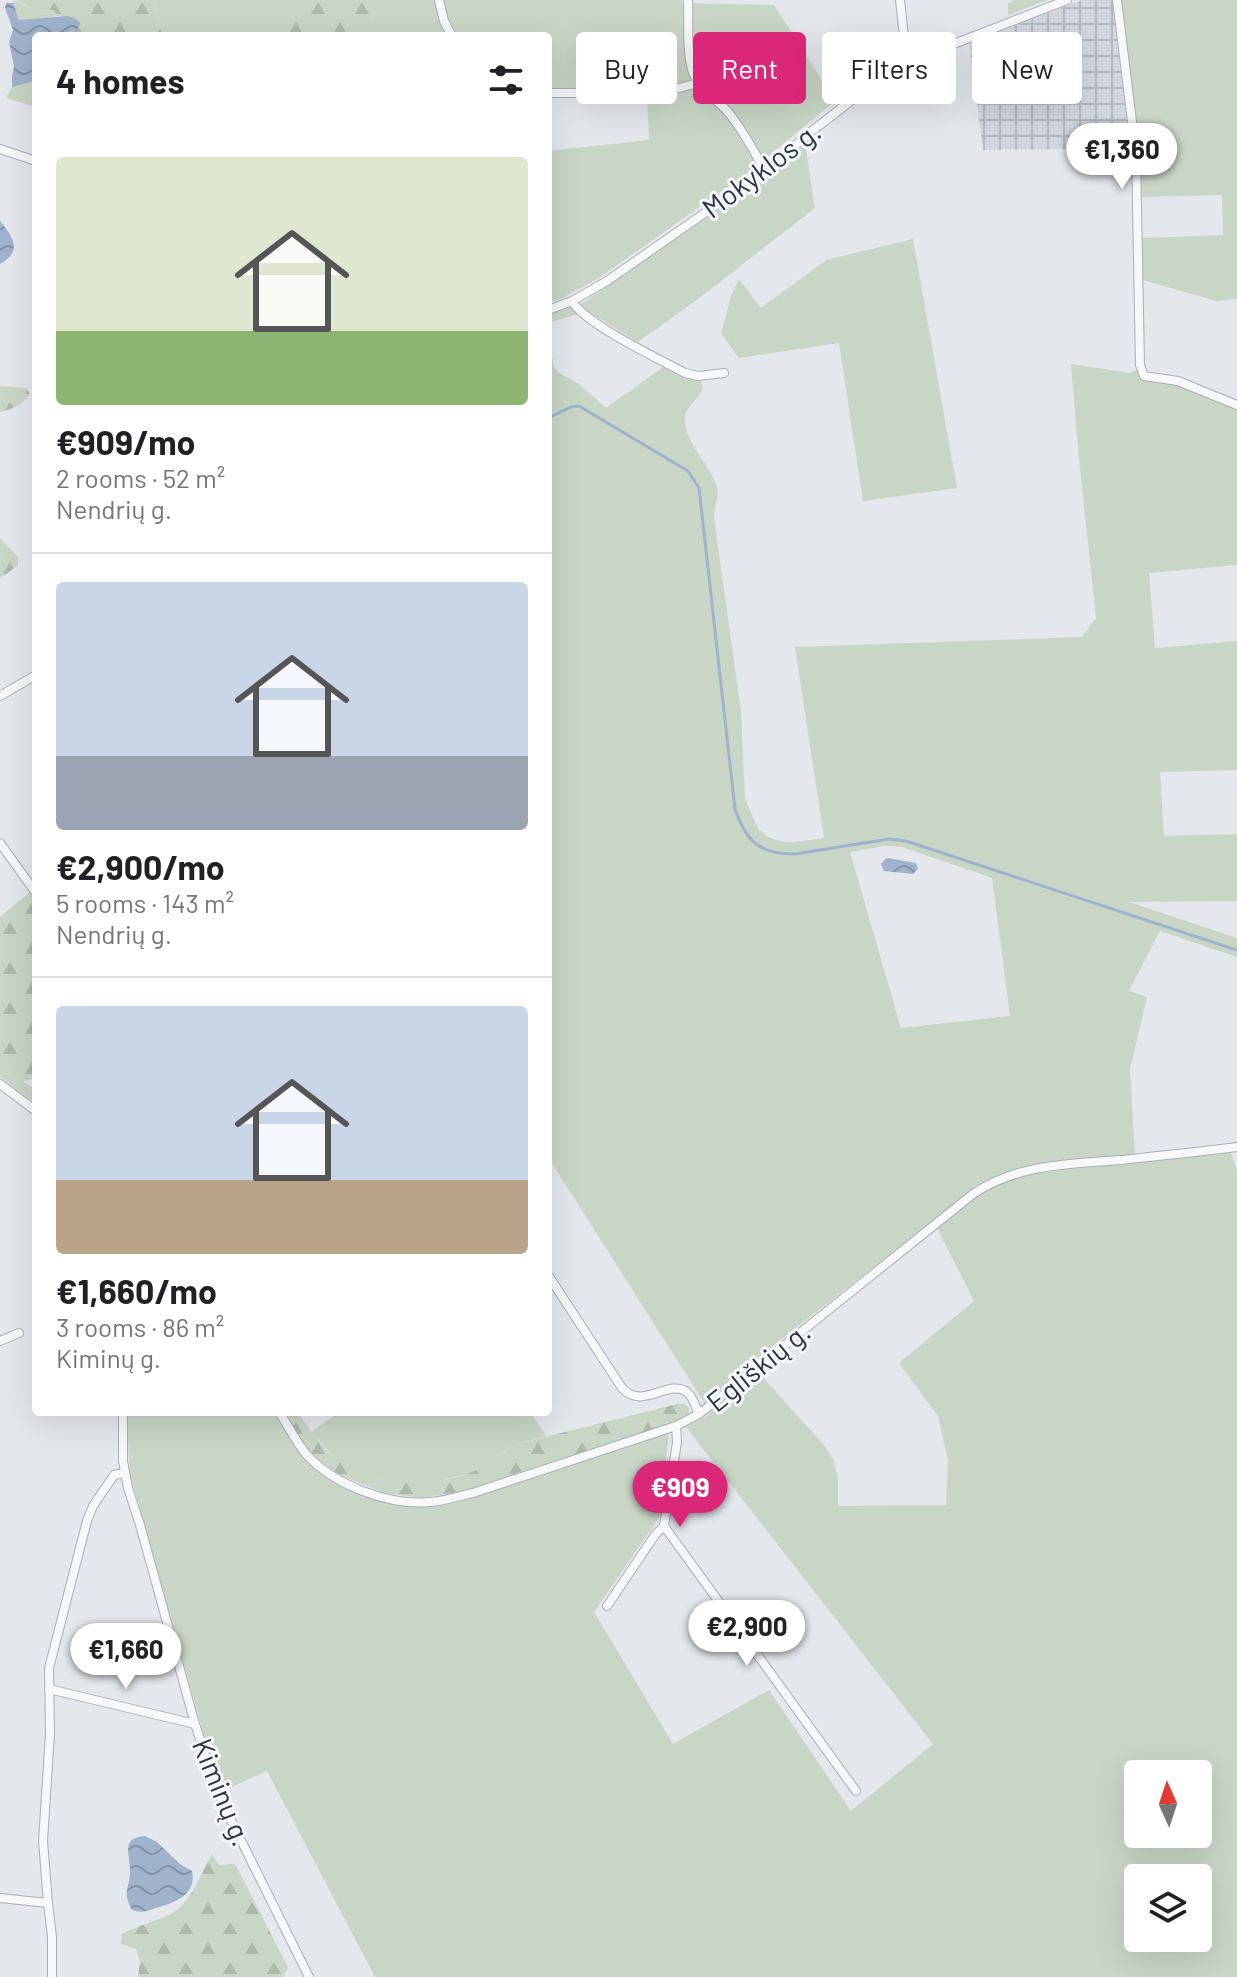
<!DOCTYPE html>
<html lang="en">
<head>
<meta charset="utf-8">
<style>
  body { margin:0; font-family:Barlow,sans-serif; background:#f2f2f2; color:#202124; height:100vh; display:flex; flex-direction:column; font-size:30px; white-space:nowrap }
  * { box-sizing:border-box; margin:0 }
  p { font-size:26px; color:#757577 }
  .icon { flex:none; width:44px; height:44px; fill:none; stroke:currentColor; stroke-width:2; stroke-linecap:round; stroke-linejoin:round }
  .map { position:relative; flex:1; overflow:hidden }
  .panel { position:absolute; left:32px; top:32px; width:520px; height:1384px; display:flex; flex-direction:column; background:#fff; border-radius:8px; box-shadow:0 8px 32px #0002 }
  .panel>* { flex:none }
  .hud { position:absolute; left:576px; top:32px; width:540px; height:72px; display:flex; gap:16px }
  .needle { width:52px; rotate:357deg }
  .controls { position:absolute; left:1124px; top:1760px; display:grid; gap:16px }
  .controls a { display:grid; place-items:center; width:88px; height:88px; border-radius:8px; background:#fff; box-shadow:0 8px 32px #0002; font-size:40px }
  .price { position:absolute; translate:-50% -68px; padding:0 18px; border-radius:28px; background:#fff; color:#222; font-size:26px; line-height:52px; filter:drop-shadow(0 2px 4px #0008) }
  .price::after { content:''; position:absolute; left:50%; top:48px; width:24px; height:18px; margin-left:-12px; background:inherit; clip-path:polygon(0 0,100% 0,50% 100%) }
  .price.selected { background:#db2777; color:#fff }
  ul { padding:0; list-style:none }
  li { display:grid; align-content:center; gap:16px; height:424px; padding:0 24px }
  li+li { border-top:2px solid #e0e0e0 }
  li span { display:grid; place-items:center; height:248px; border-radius:8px; color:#555 }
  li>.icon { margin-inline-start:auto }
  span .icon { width:144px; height:144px; fill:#fffc; stroke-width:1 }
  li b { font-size:34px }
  h2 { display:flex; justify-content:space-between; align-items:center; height:96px; padding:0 24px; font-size:34px }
  .chip { padding:0 28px; border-radius:8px; background:#fff; box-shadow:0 8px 32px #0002; font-size:28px; line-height:72px }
  .chip.selected { background:#db2777; color:#fff }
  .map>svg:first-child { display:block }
  .industrial { fill:url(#industrial-grid) }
  .grass { fill:#c9d6c5; fill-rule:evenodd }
  .forest { fill:url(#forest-firs) }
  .water { fill:url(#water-waves) }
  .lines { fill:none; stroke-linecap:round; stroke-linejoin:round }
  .stream { stroke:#9fb4cc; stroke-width:3 }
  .minor-casing { stroke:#a9aeb7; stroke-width:10 }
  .minor { stroke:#f7f8fa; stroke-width:8 }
  .labels { text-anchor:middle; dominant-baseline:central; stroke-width:6; stroke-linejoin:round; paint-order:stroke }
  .street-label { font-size:28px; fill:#2b3445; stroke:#f4f6f9 }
</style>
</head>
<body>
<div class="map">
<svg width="1237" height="1977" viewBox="0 0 1237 1977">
  <defs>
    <pattern id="industrial-grid" width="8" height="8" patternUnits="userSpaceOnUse" patternTransform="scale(2)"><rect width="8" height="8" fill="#d2d6de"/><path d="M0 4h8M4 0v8" fill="none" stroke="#b4b8c0"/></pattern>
    <pattern id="forest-firs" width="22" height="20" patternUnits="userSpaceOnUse" patternTransform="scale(2)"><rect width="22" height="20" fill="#c9d6c5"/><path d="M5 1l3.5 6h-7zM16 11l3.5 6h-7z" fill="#adb8ab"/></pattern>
    <pattern id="water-waves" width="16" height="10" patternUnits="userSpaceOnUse" patternTransform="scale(2)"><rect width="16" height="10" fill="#9fb4cc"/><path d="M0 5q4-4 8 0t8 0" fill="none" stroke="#8293a7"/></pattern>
  </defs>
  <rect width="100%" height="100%" fill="#e4e7ec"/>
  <polygon class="industrial" points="1082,0 1113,0 1114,2 1131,148 983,150 969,44"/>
  <g class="grass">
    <polygon points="15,0 36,11 54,10 57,16 34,20 19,20 13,3"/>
    <path d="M154 0H298C295 17 292 26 277 36H163L155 12Z"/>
    <polygon points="371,0 682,0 682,3 774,5 835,101 749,172 599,278 561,299 548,302 548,151 649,140 647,95 548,98 548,36 381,36 374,29"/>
    <polygon points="1014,0 1048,0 1008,15 1008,4"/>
    <polygon points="1120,0 1237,0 1237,299 1216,301 1143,280 1143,238 1223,235 1222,195 1142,197 1140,153 1123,11"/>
    <polygon points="35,81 36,107 6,98 12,87"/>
    <polygon points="805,144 815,208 698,299 638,342 587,311 548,323 548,315 581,304 761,181"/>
    <polygon points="913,239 957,488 863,501 839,343 739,358 721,333 731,296 739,279 761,308 826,260"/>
    <path d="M548 336 554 367 559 373 579 384 606 408 663 367 681 377 700 380 703 387C700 400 686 404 685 419 685 444 710 464 717 487 719 498 714 508 714 518L741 711 745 799 759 830 768 837 783 842H795L824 838 795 647 1082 637 1096 618 1078 449 1071 364 1130 373 1137 370 1148 379 1187 386 1237 408V565L1149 573 1155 648 1237 641V770L1160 772 1164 836 1237 834V901L1129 902 1237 938V957L1160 931 1129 991 1147 997 1130 1069 1135 1156C1083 1160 1029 1159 981 1183L750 1364 705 1404 548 1157V406L552 404 548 386ZM885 846 902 847 992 878 1010 1016 901 1028 850 852Z"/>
    <polygon points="0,1063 14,1077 36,1089 36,1104 0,1077"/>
    <path d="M1231 1153 1237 1170V1977H375L267 1771 220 1792 130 1474 126 1412H275L301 1454 312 1467 328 1479 346 1489 370 1497 421 1506 669 1434 659 1518 594 1612 673 1744 769 1690 851 1811 933 1744 686 1427 706 1416 757 1371 824 1445 833 1459 838 1479V1506L946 1505 948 1460 938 1416 899 1363 974 1301 937 1228 980 1195 1012 1178 1051 1171ZM1138 1774H1198V1834H1138ZM1138 1878H1198V1938H1138Z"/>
    <polygon points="339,1412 530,1412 546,1436 517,1444 503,1452 494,1461 466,1474 435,1482 394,1482 364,1476 340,1463 311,1432"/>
  </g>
  <g class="forest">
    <polygon points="17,0 154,0 155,12 163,36 58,36 73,31 67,16 57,16 54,10 36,11"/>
    <path d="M298 0H371L374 28 381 36H277C292 26 295 17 298 0Z"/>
    <path d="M0 386 26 388 30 394C22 405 13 409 0 412Z"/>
    <polygon points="0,538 18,557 18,565 0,579"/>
    <polygon points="30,892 36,899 36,1071 31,1079 23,1082 14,1077 0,1063 0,917"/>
    <path d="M677 1404H686L689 1408V1414L677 1421 463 1491 422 1498 385 1493 340 1475 316 1458 305 1446 285 1412H298C328 1460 356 1483 414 1482 433 1482 451 1480 469 1473 487 1465 500 1453 517 1444Z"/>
    <path d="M212 1854 219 1865 235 1864 288 1967 283 1977H138L140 1961 136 1949 121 1944 122 1934C138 1925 165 1919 177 1910 193 1897 202 1872 212 1854Z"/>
  </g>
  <g class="water">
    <polygon points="6,3 13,3 19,20 67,16 75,18 80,23 77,29 58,36 36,36 35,81 12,87 12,77 14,66 9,42 13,30 5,8"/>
    <path d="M0 221C13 237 23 251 0 264Z"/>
    <polygon points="888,858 916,863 918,869 913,874 884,871 881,864 885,859"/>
    <path d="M145 1836 157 1842 180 1864 192 1871C197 1893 177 1902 159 1907 149 1910 143 1914 132 1910 122 1890 129 1891 130 1872 131 1855 119 1838 145 1836Z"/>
  </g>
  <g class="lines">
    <path class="stream" d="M548 418 571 407 579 406 688 471 699 488 735 809C746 841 759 854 795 854L889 839 906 841 1237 950"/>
    <g class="minor-casing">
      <g id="minor">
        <polyline points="439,0 444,21 452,36"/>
        <path d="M688 0C689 21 686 57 694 75 701 92 717 99 728 112 743 130 754 151 765 171"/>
        <polyline points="900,0 905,46 910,61"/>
        <polyline points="1117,0 1136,154 1140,365 1144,376 1178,381 1237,405"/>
        <polyline points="548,93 610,93 679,88 698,83"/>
        <polyline points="0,149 36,161"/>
        <path d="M572 301C585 324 659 359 685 373L698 376 724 373"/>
        <polyline points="548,310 572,301 607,281 765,171 812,131 870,86 891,71 910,61 1067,0"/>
        <polyline points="0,696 36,675"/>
        <polyline points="0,843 36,893"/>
        <polyline points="0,1084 36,1111"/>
        <path d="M548 1275 622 1388C643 1411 668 1378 687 1392 693 1396 696 1408 699 1414"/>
        <polyline points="0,1341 19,1333"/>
        <polyline points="123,1412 123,1461 128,1488 140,1525 195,1724 219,1796 309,1977"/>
        <path d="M279 1412C288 1425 296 1442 306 1454 334 1485 389 1506 430 1502 444 1501 459 1496 473 1493L676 1426 699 1414 973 1194C1017 1164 1069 1164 1121 1160 1159 1156 1198 1152 1237 1147"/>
        <polyline points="664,1526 856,1791"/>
        <polyline points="607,1606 655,1535 664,1526 677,1442 676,1426"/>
        <polyline points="49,1689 195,1724"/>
        <polyline points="0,1898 48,1903 52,1937 52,1977"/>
        <polyline points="48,1903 43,1841 50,1734 49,1668 87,1521 93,1506 114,1475 124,1473"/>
      </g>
    </g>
    <use href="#minor" class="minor"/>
  </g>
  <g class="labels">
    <g class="street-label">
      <text transform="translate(761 169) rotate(-37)">Mokyklos g.</text>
      <text transform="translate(758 1366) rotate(-39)">Egliškių g.</text>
      <text transform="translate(223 1792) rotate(68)">Kiminų g.</text>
    </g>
  </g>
</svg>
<div class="controls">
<a><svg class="needle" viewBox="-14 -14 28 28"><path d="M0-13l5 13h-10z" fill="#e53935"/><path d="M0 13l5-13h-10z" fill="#757577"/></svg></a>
<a><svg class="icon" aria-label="layers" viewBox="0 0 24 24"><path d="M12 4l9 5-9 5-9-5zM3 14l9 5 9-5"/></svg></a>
</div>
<b class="price" style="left:1122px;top:191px">€1,360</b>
<b class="price selected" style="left:680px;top:1529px">€909</b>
<b class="price" style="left:747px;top:1668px">€2,900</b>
<b class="price" style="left:126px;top:1691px">€1,660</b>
<div class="hud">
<a class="chip">Buy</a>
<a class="chip selected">Rent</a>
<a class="chip">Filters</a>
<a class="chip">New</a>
</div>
<section class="panel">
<h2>4 homes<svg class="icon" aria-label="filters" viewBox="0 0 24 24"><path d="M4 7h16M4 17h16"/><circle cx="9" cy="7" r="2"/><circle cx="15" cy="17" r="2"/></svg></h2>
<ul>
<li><span style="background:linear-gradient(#dfe7d0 70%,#8fb573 0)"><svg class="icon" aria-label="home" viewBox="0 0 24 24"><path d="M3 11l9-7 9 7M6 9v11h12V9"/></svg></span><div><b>€909/mo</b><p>2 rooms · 52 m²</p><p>Nendrių g.</p></div></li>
<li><span style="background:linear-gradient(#c9d6e8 70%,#9aa5b1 0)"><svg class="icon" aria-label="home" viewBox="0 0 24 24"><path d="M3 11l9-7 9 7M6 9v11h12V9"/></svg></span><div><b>€2,900/mo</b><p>5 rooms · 143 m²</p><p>Nendrių g.</p></div></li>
<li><span style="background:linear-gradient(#c9d6e8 70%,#b9a48a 0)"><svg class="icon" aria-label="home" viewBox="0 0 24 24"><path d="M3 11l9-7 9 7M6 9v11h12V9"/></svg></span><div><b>€1,660/mo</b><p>3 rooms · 86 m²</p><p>Kiminų g.</p></div></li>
</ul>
</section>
</div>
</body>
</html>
